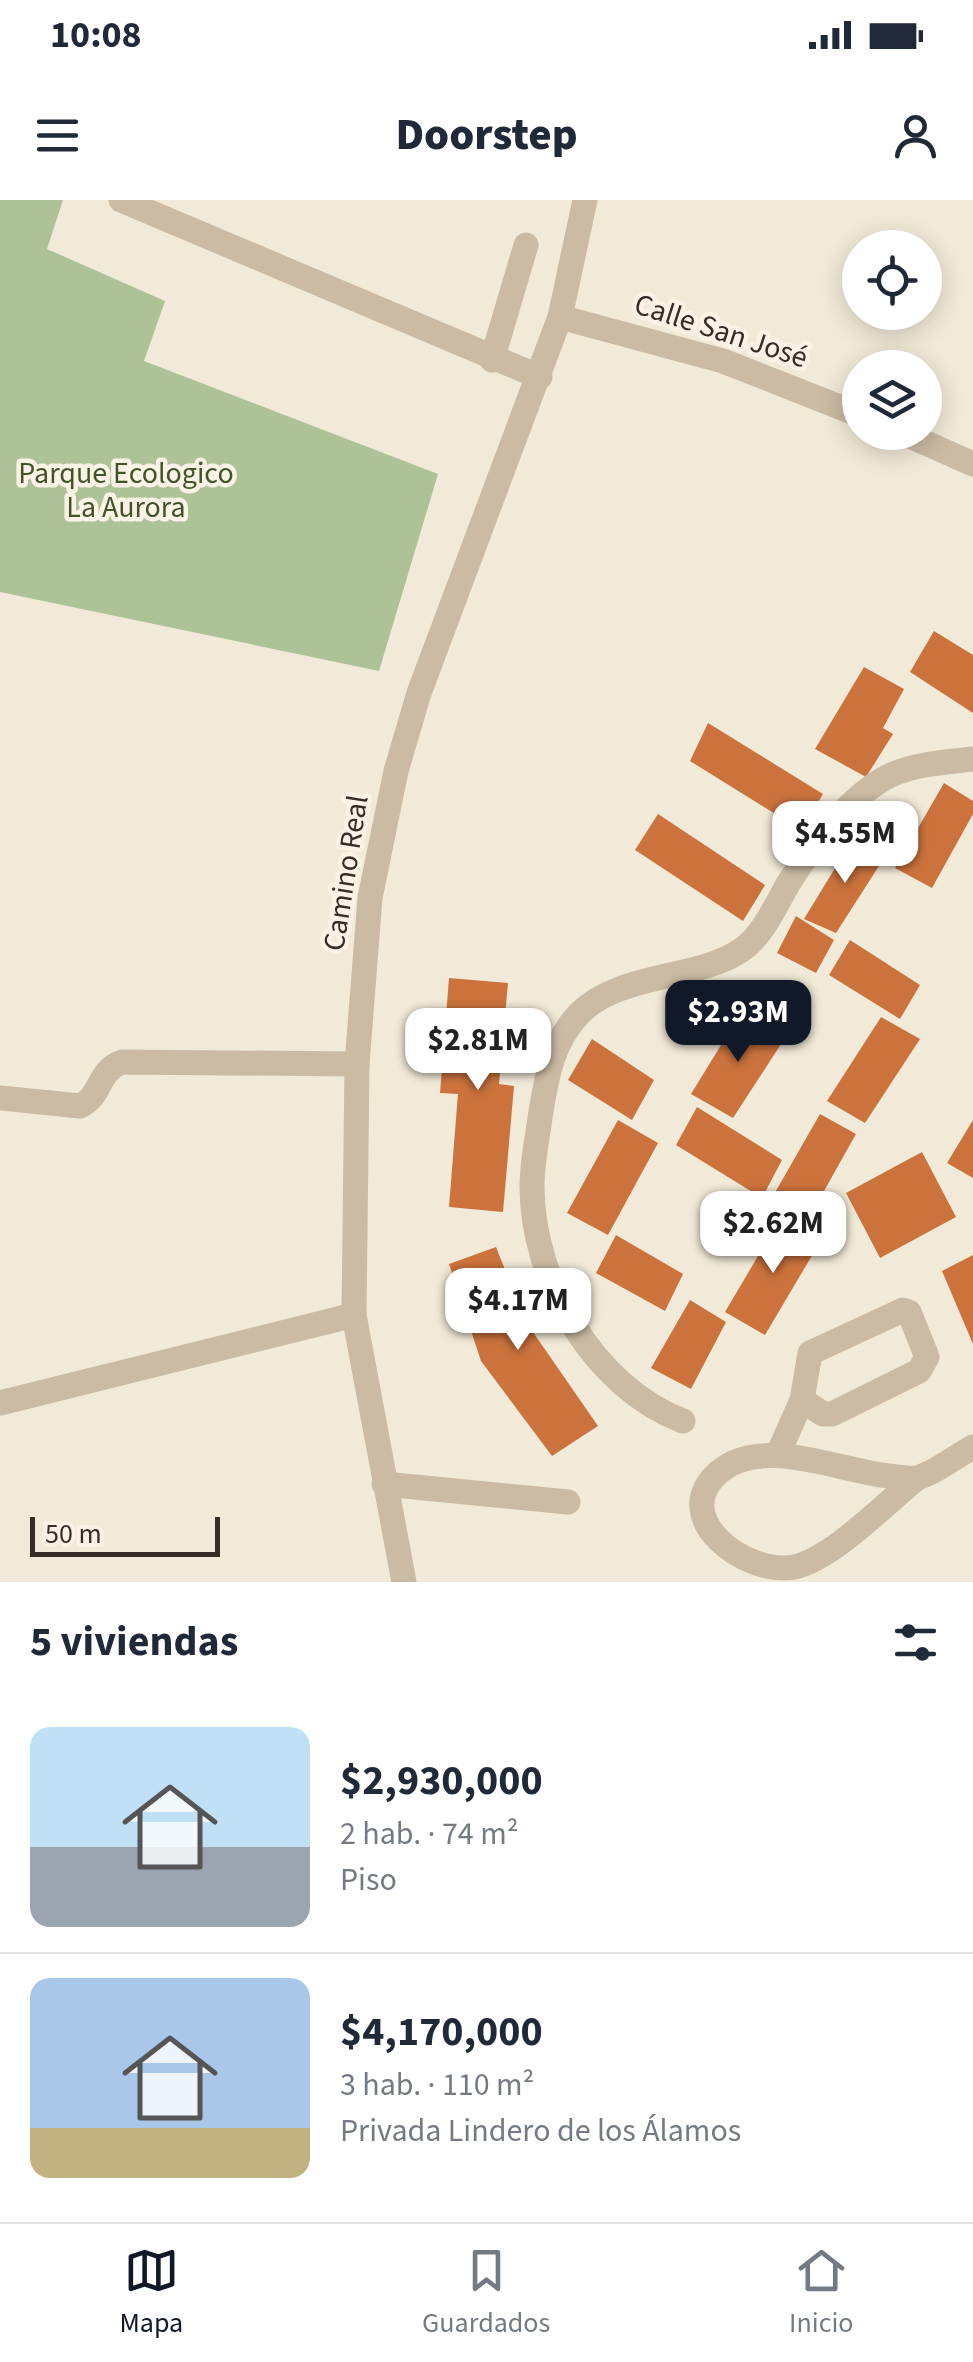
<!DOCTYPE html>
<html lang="es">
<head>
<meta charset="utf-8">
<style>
  body { margin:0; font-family:"Source Sans 3",sans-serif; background:#f6f6f7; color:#1f2937; height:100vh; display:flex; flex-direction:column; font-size:38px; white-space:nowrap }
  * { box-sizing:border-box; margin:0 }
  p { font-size:32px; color:#747a83 }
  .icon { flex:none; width:55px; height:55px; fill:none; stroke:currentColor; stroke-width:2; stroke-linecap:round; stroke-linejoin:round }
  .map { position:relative; height:1382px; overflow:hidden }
  .sheet { display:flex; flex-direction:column; background:#fff; flex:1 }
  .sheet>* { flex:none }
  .buttons { position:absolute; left:842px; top:30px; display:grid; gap:20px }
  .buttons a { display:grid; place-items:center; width:100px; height:100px; border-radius:50%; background:#fff; box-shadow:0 5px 25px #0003; font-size:50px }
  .scale { position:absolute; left:30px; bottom:25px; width:190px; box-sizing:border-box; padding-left:10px; border:5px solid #362d26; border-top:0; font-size:28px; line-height:35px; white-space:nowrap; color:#362d26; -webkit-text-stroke:8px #faf3e5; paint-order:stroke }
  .price { position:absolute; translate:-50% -85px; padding:0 22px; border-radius:20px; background:#fff; color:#222; font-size:32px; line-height:65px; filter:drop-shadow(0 2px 5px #0008) }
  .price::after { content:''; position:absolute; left:50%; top:60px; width:30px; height:22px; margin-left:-15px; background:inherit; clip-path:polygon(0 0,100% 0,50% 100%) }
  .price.current { background:#111827; color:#fff }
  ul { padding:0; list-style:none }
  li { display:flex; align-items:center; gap:30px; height:250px; padding:0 30px }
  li+li { border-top:2px solid #e0e1e3 }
  li span { display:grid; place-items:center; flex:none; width:280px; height:200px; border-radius:20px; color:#555 }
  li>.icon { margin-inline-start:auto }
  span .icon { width:120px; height:120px; fill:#fffc; stroke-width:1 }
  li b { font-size:42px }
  h2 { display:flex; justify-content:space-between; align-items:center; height:120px; padding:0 30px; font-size:42px }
  .status { display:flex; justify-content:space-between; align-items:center; height:70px; padding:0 50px; background:#fff; direction:ltr }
  .status svg { height:28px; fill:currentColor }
  header { display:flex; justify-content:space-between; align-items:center; height:130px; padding:0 30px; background:#fff; font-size:45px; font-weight:800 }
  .dock { display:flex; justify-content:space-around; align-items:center; height:140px; border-top:2px solid #e0e1e3; background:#fff; font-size:28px; color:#747a83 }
  .dock a { display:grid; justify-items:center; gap:5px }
  .dock .current { color:#111827 }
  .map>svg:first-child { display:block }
  .green { fill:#aec298 }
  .building { fill:#cc733d }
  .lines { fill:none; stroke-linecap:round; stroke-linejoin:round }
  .minor { stroke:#cbbba4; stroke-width:25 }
  .labels { text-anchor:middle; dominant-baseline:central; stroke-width:9; stroke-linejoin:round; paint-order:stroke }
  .street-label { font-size:30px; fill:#362d26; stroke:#faf3e5 }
  .park-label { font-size:30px; fill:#3f5529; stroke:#faf3e5 }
</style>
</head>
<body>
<div class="status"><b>10:08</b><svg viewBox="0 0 49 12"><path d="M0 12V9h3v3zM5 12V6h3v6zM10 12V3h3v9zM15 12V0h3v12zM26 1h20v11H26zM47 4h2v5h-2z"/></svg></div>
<header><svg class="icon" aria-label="menu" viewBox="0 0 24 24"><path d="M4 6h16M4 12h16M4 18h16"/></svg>Doorstep<svg class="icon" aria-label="person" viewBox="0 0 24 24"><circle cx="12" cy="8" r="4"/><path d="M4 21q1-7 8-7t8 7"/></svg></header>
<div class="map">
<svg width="973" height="1382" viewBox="0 0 973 1382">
  <rect width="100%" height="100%" fill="#f2ead8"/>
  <polygon class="green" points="0,0 63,0 47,49 165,101 144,161 438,274 379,471 0,392"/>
  <g class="building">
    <polygon points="934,431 973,455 973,513 910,472"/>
    <polygon points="864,467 904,489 883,528 893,534 866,577 815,549"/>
    <polygon points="708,523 823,594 801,630 690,561"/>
    <polygon points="944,583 973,601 973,614 932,688 895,668"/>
    <polygon points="658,614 765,685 743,721 635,650"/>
    <polygon points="854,637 886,655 836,733 804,719"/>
    <polygon points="796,716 834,740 816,773 777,753"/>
    <polygon points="850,740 920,785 900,819 829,775"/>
    <polygon points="449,778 508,783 499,884 514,886 503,1012 449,1007 458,894 440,893"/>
    <polygon points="742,811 785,838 733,918 691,894"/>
    <polygon points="881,817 920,839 865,923 827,901"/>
    <polygon points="592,839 654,880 632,920 568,880"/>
    <polygon points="697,907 782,960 762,998 676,945"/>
    <polygon points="820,914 856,934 806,1023 769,1003"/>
    <polygon points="618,920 658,943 608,1035 567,1013"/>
    <polygon points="973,920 973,978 947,963"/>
    <polygon points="922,952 956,1017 880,1058 846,993"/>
    <polygon points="781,1017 820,1042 765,1135 725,1112"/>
    <polygon points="616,1035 683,1074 665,1111 596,1073"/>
    <polygon points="496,1047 526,1122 598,1226 552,1256 481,1161 449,1064"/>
    <polygon points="973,1055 973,1144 942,1071"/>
    <polygon points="690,1100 726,1122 691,1189 651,1168"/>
  </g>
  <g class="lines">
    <g class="minor">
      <polyline points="121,0 540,177"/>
      <polyline points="560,117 723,161 860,215"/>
      <polyline points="492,160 526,45"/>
      <polyline points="901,232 973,264"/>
      <path d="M0 898 80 906C102 896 97 871 122 862L357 864"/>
      <polyline points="0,1203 354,1115"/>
      <path d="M683 1221C594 1187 532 1081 532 986 532 961 538 935 541 911 547 875 553 841 579 814 618 773 696 780 740 751 762 737 775 707 788 684 811 647 851 594 891 575 915 564 947 562 973 559"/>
      <polyline points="778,1254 802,1200 810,1153 903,1110 909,1112 927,1157 919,1171 832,1214 823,1214 802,1200"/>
      <path d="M917 1278C885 1304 832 1359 794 1367 745 1376 667 1317 719 1272 762 1235 839 1271 889 1276 899 1277 911 1280 920 1277 938 1271 956 1256 973 1247"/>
      <polyline points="384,1284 568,1302"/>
      <polyline points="404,1382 354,1115 357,864 370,698 396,571 419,493 560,117 585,0"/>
    </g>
  </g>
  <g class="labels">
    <g class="street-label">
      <text transform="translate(721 131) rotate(18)">Calle San José</text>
      <text transform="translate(346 673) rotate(-81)">Camino Real</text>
    </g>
    <g class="park-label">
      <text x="126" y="273">Parque Ecologico<tspan x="126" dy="34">La Aurora</tspan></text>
    </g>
  </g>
</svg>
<div class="buttons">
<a><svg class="icon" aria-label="locate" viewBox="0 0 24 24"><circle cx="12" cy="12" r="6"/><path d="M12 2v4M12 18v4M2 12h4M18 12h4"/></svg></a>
<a><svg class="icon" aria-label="layers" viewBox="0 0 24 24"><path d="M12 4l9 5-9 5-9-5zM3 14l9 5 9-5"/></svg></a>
</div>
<div class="scale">50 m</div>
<b class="price" style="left:845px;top:686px">$4.55M</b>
<b class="price current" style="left:738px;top:865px">$2.93M</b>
<b class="price" style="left:478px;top:893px">$2.81M</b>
<b class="price" style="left:773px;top:1076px">$2.62M</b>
<b class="price" style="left:518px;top:1153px">$4.17M</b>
</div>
<section class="sheet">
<h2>5 viviendas<svg class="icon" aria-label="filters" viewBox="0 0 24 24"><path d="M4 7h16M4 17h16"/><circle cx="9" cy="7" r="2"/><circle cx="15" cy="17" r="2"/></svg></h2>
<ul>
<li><span style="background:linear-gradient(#bfe0f5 60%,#9aa5b1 0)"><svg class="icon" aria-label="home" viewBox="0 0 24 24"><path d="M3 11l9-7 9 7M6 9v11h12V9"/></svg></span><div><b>$2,930,000</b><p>2 hab. · 74 m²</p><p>Piso</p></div></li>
<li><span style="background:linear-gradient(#a9c7e8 75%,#c2b280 0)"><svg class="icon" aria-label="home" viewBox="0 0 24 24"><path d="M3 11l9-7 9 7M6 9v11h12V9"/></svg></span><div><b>$4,170,000</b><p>3 hab. · 110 m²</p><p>Privada Lindero de los Álamos</p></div></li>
</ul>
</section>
<nav class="dock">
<a class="current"><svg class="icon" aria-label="map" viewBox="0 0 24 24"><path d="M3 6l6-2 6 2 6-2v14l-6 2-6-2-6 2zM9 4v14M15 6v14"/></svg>Mapa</a>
<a><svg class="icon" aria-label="saved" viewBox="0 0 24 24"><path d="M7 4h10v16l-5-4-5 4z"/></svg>Guardados</a>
<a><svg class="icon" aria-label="home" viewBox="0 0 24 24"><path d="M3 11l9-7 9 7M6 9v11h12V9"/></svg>Inicio</a>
</nav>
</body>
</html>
